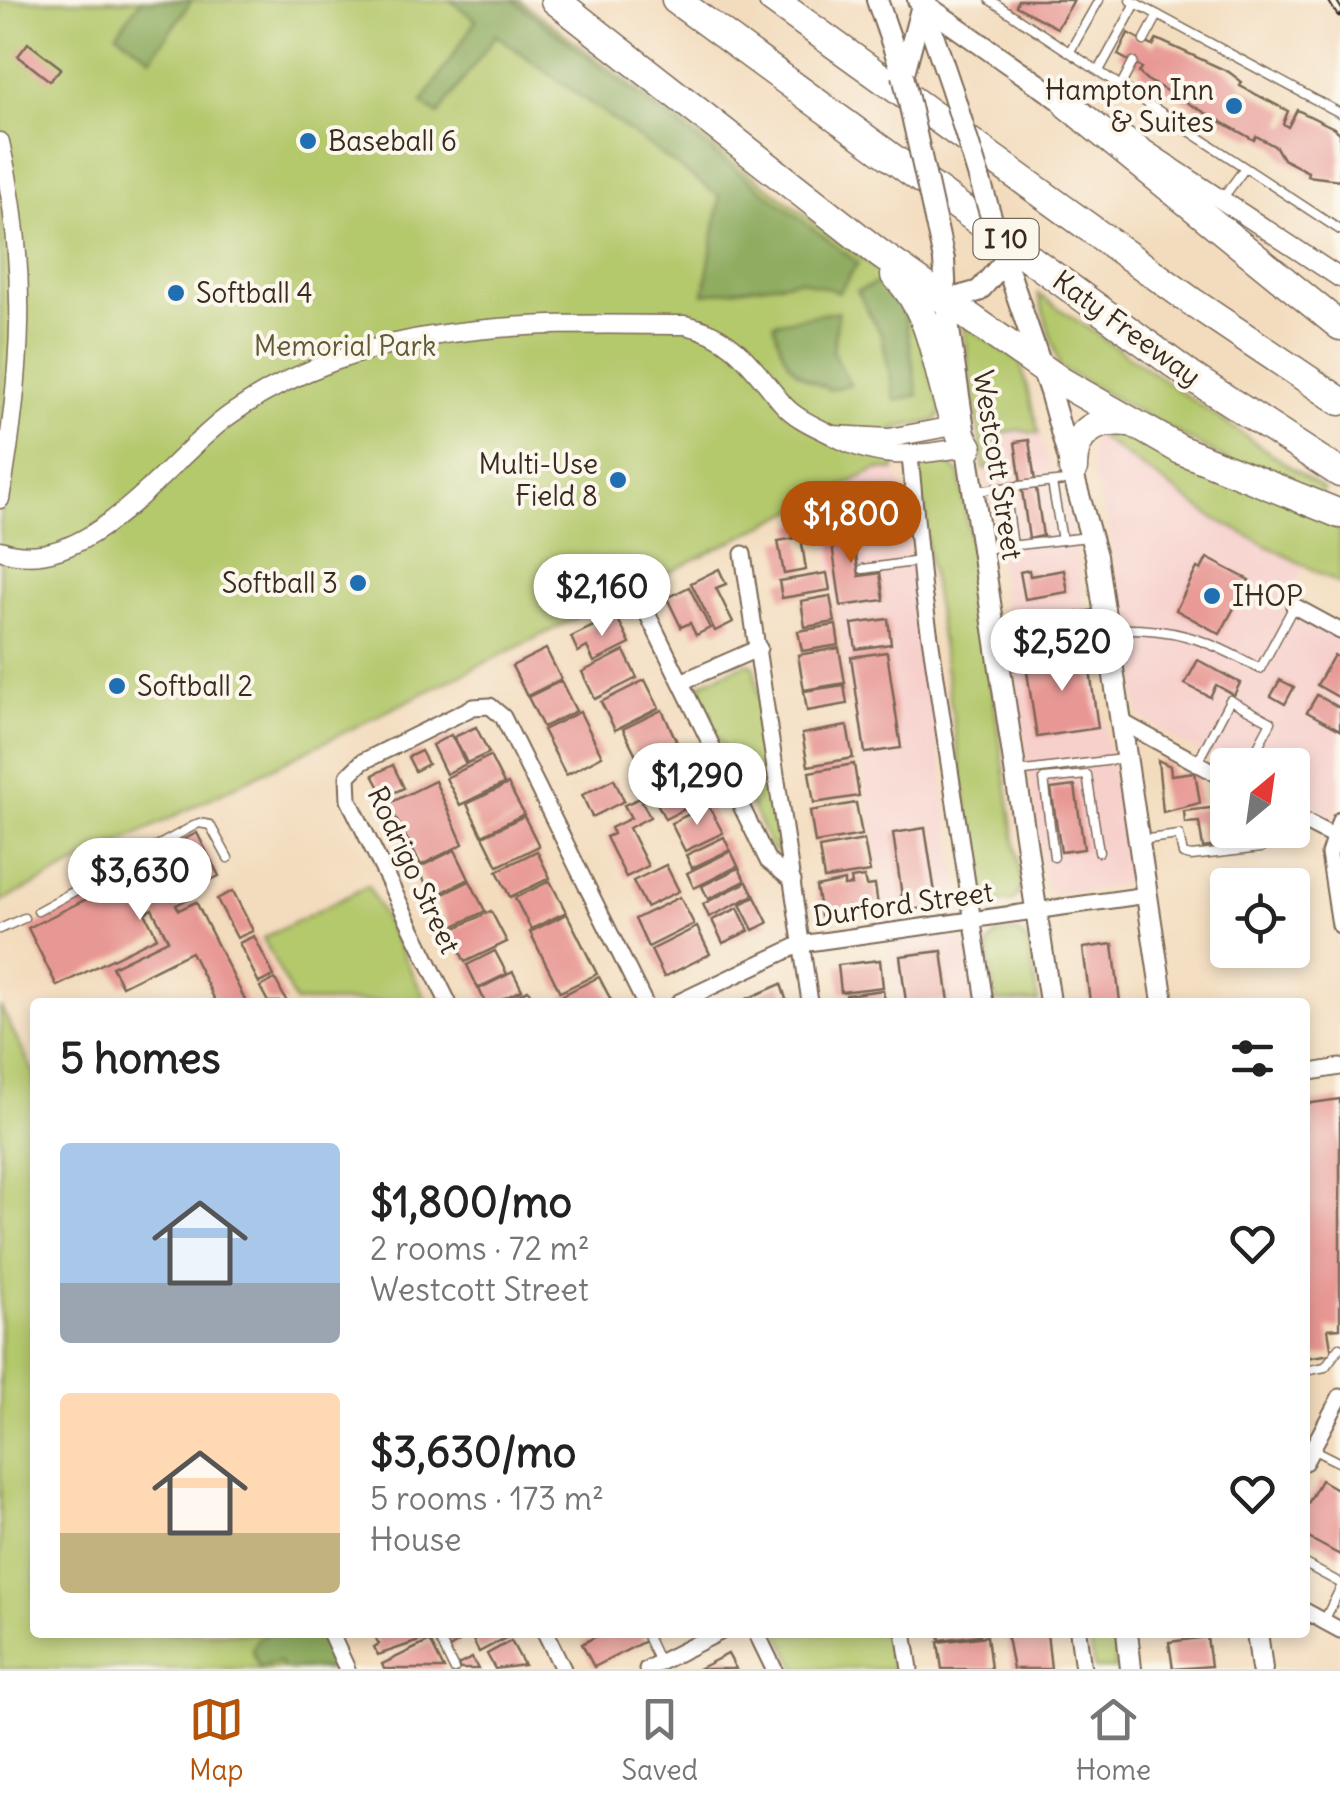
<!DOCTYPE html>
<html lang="en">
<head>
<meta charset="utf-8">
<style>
  body { margin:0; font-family:Delius,sans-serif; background:#f6f6f6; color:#222; height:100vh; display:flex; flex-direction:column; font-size:38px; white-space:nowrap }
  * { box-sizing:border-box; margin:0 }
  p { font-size:32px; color:#767676 }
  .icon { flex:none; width:55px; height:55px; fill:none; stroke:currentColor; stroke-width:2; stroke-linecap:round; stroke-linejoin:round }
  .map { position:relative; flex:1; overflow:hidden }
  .panel { position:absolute; left:30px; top:998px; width:1280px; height:640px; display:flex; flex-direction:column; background:#fff; border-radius:10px; box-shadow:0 5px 15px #0003 }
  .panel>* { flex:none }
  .needle { width:65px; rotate:29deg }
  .tools { position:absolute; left:1210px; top:748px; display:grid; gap:20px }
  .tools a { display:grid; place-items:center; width:100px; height:100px; border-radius:10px; background:#fff; box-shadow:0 5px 15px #0003; font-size:50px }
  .price { position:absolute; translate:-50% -85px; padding:0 22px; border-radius:35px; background:#fff; color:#222; font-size:32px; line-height:65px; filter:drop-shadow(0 2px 5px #0008) }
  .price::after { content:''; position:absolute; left:50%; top:60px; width:30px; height:22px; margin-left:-15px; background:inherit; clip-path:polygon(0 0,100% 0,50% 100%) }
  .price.on { background:#b45309; color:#fff }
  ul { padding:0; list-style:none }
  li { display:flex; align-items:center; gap:30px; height:250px; padding:0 30px }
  li span { display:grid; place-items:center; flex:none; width:280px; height:200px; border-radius:10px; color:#555 }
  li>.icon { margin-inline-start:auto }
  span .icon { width:120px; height:120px; fill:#fffc; stroke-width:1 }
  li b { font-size:42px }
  h2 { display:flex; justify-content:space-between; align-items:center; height:120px; padding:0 30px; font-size:42px }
  .dock { display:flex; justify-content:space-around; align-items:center; height:140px; border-top:2px solid #e0e0e0; background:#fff; font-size:28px; color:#767676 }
  .dock a { display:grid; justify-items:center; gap:5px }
  .dock .on { color:#b45309 }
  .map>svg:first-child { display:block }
  .built { fill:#f7d0cc }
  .green { fill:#b4c86c; stroke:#787945; stroke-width:2.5 }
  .forest { fill:#8fac60; stroke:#656b3f; stroke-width:2.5 }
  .building { fill:#e89894 }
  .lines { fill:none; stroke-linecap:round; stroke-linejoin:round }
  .service-casing { stroke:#7b6856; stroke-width:11 }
  .minor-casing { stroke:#7b6856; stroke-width:19 }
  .tertiary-casing { stroke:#7b6856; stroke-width:21 }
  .secondary-casing { stroke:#7b6856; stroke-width:24 }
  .motorway-casing { stroke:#7b6856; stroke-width:31 }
  .service { stroke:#fff; stroke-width:8 }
  .minor { stroke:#fff; stroke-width:15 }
  .tertiary { stroke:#fff; stroke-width:18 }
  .secondary { stroke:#fff; stroke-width:20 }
  .motorway { stroke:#fff; stroke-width:28 }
  .rail-casing { stroke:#3b2a1e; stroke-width:9 }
  .rail { stroke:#fbf7ec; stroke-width:5; stroke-dasharray:15; stroke-linecap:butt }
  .secondary-bridge-casing { stroke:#7b6856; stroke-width:24; stroke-linecap:butt }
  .secondary-bridge { stroke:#fff; stroke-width:20 }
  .poi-dot { fill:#1f6fb2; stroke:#fbf7ec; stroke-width:4 }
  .labels { text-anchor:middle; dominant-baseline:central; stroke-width:8; stroke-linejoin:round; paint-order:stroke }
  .shield { fill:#fbf7ec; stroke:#75685c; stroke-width:2.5 }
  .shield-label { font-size:25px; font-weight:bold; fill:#3b2a1e }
  .poi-label { font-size:28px; fill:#3b2a1e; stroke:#fbf7ec; text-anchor:start }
  .street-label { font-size:28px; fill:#3b2a1e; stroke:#fbf7ec }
  .park-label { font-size:28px; fill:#5f5935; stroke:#fbf7ec }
</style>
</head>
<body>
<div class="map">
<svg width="1340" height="1669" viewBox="0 0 1340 1669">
  <rect width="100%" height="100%" fill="#fbf7ec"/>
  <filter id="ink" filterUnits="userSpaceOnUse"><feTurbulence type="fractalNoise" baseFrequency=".01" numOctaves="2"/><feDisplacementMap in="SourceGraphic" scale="20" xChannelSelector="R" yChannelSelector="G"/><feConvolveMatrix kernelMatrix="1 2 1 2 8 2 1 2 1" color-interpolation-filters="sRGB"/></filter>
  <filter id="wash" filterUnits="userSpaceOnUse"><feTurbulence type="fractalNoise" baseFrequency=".0048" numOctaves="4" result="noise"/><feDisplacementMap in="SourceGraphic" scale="40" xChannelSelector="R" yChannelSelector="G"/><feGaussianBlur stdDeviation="2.25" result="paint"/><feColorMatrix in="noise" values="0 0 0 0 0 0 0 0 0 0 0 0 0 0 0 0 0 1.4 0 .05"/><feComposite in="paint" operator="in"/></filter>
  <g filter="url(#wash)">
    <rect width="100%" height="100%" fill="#f3dcbd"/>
    <g class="built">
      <polygon points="1018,430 1039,434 1069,512 1129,874 1123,884 1056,895 1047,891 984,469 995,466 998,434"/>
      <polygon points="1094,433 1212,517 1304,568 1285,607 1340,637 1340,805 1330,822 1293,806 1292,765 1228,765 1227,770 1140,717 1111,536 1089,460"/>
      <polygon points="878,469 895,470 902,490 961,907 956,915 887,925 819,498"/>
      <polygon points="958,936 969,947 978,1002 896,1002 888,941"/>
    </g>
    <g class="green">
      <polygon points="0,0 519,0 893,281 909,298 942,412 935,421 894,428 895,470 878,469 0,902"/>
      <polygon points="1038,294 1324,490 1319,499 1239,467 1060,368"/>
      <polygon points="963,324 1020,361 1039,434 1018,430 998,434 995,466 984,469"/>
      <polygon points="1115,428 1340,522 1340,584 1212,517 1094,433"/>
      <polygon points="943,458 960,474 1022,888 1013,901 990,904 979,893 917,478 922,465"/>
      <polygon points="747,663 754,665 783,851 780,855 772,849 697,694 702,683"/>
      <polygon points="368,886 427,1002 295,1002 263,938"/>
      <polygon points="1017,932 1029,943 1038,1002 996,1002 988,946 996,935"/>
      <polygon points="0,1006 35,1075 35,1632 320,1633 337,1669 0,1669"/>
      <polygon points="779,1633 887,1633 893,1669 797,1669"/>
      <polygon points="1089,1633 1114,1633 1116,1669 1094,1669"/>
    </g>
    <g class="forest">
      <polygon points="141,0 192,0 151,58 117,33"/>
      <polygon points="450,0 513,0 858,263 839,292 800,280 704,294 720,197 496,35 438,115 422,103 476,20"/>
      <polygon points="887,279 905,317 918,395 895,401 882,336 857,291"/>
      <path d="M838 311 833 353 850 384 831 390C792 374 783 364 774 323Z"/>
      <polygon points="269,1633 320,1633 337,1669 283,1669 279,1662 259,1667 252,1649 258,1638"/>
    </g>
    <g id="blocks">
      <g class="building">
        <polygon points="1018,0 1074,0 1057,28 1016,6"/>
        <polygon points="1128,33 1153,46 1157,39 1229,72 1242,82 1240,86 1288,111 1283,124 1288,127 1297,110 1334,128 1340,133 1340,180 1307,176 1308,172 1283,159 1276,147 1256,136 1254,140 1147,80 1139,73 1142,68 1118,55"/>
        <polygon points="28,43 61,68 50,81 18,56"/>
        <polygon points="1029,440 1043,536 1029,539 1015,442"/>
        <polygon points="850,514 859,576 880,573 884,600 841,606 828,517"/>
        <polygon points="818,520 820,531 793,536 791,525"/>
        <polygon points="801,537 806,570 784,574 778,541"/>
        <polygon points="1207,558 1249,580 1220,634 1176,610 1197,568 1201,570"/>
        <polygon points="719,569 726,584 716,588 733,622 715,631 691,583"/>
        <polygon points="1029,570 1030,576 1064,570 1068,592 1025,599 1020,572"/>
        <polygon points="827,573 830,590 782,598 779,581"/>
        <polygon points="689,587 710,628 696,635 690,623 681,627 667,598"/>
        <polygon points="830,596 835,622 805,627 801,601"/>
        <polygon points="616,615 630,644 594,662 587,647 578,652 571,637"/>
        <polygon points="888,619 891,644 856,649 852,624"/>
        <polygon points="836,625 839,645 802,651 798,631"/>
        <polygon points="1066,647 1068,658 1088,656 1098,728 1037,737 1026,665 1046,662 1044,650"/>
        <polygon points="839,648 845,683 804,690 798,655"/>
        <polygon points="546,649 561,679 527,696 512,666"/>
        <polygon points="624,651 637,678 595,699 582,672"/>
        <polygon points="887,652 901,748 865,753 851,657"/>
        <polygon points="1334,655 1340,659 1340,698 1317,685"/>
        <polygon points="1198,660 1240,683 1234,695 1216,685 1210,697 1185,684"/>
        <polygon points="645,680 659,708 615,730 601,702"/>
        <polygon points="1280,680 1294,687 1285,704 1271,696"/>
        <polygon points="561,681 576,711 543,727 528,697"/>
        <polygon points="844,685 847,704 807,711 804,691"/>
        <polygon points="1317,695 1340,708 1340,730 1307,712"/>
        <polygon points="662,710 676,740 638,759 623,729"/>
        <polygon points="580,712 602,756 566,775 543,730"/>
        <polygon points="847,726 853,758 808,766 802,734"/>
        <polygon points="476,727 489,753 467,763 454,737"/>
        <polygon points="451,735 466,764 446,774 432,745"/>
        <polygon points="678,743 692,771 658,788 644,760"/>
        <polygon points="421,751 428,764 415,771 408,757"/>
        <polygon points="490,756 504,784 460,805 446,778"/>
        <polygon points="1158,760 1170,766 1171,775 1195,772 1200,803 1163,812"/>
        <polygon points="854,764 859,796 814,803 809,772"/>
        <polygon points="393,765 404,788 385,797 373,775"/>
        <polygon points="691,774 704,799 665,819 652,793"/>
        <polygon points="614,779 624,801 592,817 582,795"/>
        <polygon points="435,781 463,844 421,865 388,804"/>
        <polygon points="508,784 524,814 482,835 467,804"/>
        <polygon points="1075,786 1084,849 1061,852 1051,789"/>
        <polygon points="640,798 650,817 629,828 648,866 626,877 606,837 613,834 611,828 631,818 624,805"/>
        <polygon points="856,803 862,835 815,843 810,811"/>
        <polygon points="708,805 723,833 685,851 671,823"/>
        <polygon points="1228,806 1228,830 1243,830 1244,842 1203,848 1199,822 1185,823 1184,811"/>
        <polygon points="524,816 539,846 498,866 483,836"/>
        <polygon points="925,828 937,906 904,911 893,833"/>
        <polygon points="197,833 219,876 184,893 188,899 176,905 179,910 196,902 246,1002 216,1002 191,952 122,986 112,967 168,940 152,909 145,913 157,937 57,986 28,928 115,885 111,876"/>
        <polygon points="724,837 730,850 692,868 686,855"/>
        <polygon points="864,840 870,872 824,879 819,848"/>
        <polygon points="455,850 469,879 432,897 418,868"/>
        <polygon points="537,851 550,878 510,897 497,871"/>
        <polygon points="731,851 738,866 694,888 687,873"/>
        <polygon points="666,865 679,891 646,907 633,881"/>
        <polygon points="739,868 745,881 708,899 702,886"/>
        <polygon points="864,877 866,886 875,885 878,906 821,915 816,887 844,881 844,886 852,885 851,879"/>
        <polygon points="470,881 485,911 450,928 435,898"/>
        <polygon points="550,881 566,912 531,929 515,898"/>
        <polygon points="747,882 754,895 709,917 703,904"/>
        <polygon points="233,891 253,931 237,938 217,899"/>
        <polygon points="680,897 694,924 648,947 635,919"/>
        <polygon points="755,897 768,923 753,930 740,904"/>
        <polygon points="738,908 749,931 723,943 712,920"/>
        <polygon points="491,911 507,942 465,962 450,931"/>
        <polygon points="567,914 597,974 560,992 530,932"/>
        <polygon points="697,927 710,954 664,977 651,950"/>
        <polygon points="254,936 274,976 259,983 239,943"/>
        <polygon points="1113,944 1120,1002 1090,1002 1083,948"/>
        <polygon points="495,951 507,974 478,988 467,965"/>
        <polygon points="942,951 949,1002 906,1002 900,956"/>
        <polygon points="880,960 883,987 841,992 838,965"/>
        <polygon points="513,972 522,990 496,1002 485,1002 479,989"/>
        <polygon points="599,977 612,1002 567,1002 563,995"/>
        <polygon points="275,979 287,1002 268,1002 260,987"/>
        <polygon points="781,984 787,1002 740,1002"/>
        <polygon points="528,990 534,1002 504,1002"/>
        <polygon points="883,990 885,1002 847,1002 846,995"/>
        <polygon points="1340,1099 1340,1328 1328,1329 1332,1354 1305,1358 1305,1104"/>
        <polygon points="1321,1480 1340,1491 1340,1555 1305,1536 1305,1509"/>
        <polygon points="379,1632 429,1632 431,1637 378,1655 374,1647 379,1644 374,1635"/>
        <polygon points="454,1632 459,1642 449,1648 442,1634"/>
        <polygon points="469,1632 509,1632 511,1635 479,1652"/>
        <polygon points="604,1632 641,1632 645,1641 594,1667 582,1644"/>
        <polygon points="939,1632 979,1632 980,1635 940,1640"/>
        <polygon points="1006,1632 1047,1632 1051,1669 1013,1669"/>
        <polygon points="987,1636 991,1669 942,1669 938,1642"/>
        <polygon points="1207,1637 1211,1666 1173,1669 1169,1642"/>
        <polygon points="430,1641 444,1669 384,1669 382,1664"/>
        <polygon points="511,1641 524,1665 495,1669 487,1654"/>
        <polygon points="728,1654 736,1669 698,1669"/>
        <polygon points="472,1658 478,1669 460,1669 458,1665"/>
      </g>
    </g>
  </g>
  <g filter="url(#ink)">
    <use href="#blocks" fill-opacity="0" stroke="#7b6856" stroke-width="2.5"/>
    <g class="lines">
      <g class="service-casing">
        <g id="service">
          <polyline points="990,0 1340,230"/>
          <polyline points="1130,0 1340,113"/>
          <polyline points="1144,41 1158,15"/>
          <polyline points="1070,51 1099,0"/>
          <polyline points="1100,69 1136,3"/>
          <polyline points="1122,83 1133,62"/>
          <polyline points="1222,199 1245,168"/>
          <polyline points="1052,483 1062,540"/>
          <polyline points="1005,488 1013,546"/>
          <polyline points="974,491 1074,480"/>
          <polyline points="858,523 916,515"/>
          <polyline points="983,549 1088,537"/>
          <polyline points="863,569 920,561"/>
          <path d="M1110 629C1173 627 1205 638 1260 669L1294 606"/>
          <polyline points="995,630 1104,613"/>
          <polyline points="1197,763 1230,700 1271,722 1248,765"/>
          <polyline points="1017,772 1122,759"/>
          <polyline points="1140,840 1179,835 1183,854 1191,856 1261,848 1274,830"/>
          <polyline points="1054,857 1044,779 1087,775 1099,852"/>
          <polyline points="38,911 199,823 210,825 228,858"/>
          <polyline points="0,929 24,918"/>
          <polyline points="1305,1371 1325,1367 1340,1347"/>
          <polyline points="1312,1449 1340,1463"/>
          <polyline points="1305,1564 1340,1583"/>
          <polyline points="1324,1621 1340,1589"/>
          <polyline points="436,1632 454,1669"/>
          <polyline points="645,1632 660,1664"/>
        </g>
      </g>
      <g class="minor-casing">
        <g id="minor">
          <polyline points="910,456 923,591 985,1002"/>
          <polyline points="743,554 810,1002"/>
          <polyline points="1294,606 1340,631"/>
          <polyline points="645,609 768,861 793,881"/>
          <polyline points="681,682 759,648"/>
          <polyline points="1124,723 1228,780"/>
          <polyline points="1292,815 1340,840"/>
          <polyline points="1340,820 1329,854 1340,925"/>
          <polyline points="448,1002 349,800 348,776 362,762 473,707 490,706 503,717 644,1002"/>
          <polyline points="679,1002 801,944 1147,895"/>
          <polyline points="1305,1073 1340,1067"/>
          <polyline points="1305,1462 1340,1397"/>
          <polyline points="1305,1611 1340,1630"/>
          <polyline points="330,1632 347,1669"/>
          <polyline points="545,1632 563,1669"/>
          <polyline points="756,1632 774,1669"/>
          <polyline points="904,1632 910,1669"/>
          <polyline points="1078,1632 1083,1669"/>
          <polyline points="647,1669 720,1632"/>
        </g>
      </g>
      <g class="tertiary-casing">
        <g id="tertiary">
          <polyline points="1117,131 1340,278"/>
          <path d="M0 142C29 267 22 374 0 499"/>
          <polyline points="833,435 889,438 954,426"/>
          <path d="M0 550C88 581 169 457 231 414 367 319 528 323 685 325 734 335 752 367 783 404 796 419 817 427 834 436 882 462 916 455 968 447"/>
        </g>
      </g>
      <g class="secondary-casing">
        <g id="secondary">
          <polyline points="877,0 903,75"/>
          <polyline points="918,0 1068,105"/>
          <polyline points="922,2 952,90"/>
          <polyline points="904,73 922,5"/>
          <polyline points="1001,249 1050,392 1096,556 1163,1002"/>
          <polyline points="944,260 947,316 1050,1002"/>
          <polyline points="948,300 979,291 1005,261"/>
          <polyline points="1127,1632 1131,1669"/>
          <polyline points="1257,1632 1262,1669"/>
        </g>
      </g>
      <g class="motorway-casing">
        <g id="motorway">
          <polyline points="555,0 880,254 1062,382 1181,450 1340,514"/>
          <polyline points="676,0 1192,377 1340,473"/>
          <polyline points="773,0 1191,301 1340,401"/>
          <polyline points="1068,105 1340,326"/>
          <path d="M895 275C944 323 933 394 968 447"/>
          <path d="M1073 469C1073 433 1093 419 1128 422"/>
        </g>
      </g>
      <use href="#service" class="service"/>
      <use href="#minor" class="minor"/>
      <use href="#tertiary" class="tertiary"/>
      <use href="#secondary" class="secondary"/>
      <use href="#motorway" class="motorway"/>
      <g class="rail-casing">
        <polyline id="rail" points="1332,0 1340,13"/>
      </g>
      <use href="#rail" class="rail"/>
      <g class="secondary-bridge-casing">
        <g id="secondary-bridge">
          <polyline points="903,75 944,260"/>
          <polyline points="952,90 1001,249"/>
        </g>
      </g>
      <use href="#secondary-bridge" class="secondary-bridge"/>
    </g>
  </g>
  <g class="poi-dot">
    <circle cx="1234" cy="106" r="10"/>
    <circle cx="308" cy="141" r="10"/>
    <circle cx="176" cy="293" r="10"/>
    <circle cx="618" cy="480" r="10"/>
    <circle cx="358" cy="583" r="10"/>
    <circle cx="1212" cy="596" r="10"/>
    <circle cx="117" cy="686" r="10"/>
  </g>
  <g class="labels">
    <rect class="shield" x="973.5" y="219" width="65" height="40" rx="8"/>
    <g class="shield-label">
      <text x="1006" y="239">I 10</text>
    </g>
    <g class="poi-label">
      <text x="1214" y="90" text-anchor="end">Hampton Inn<tspan x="1214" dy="32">&amp; Suites</tspan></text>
      <text x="328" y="141">Baseball 6</text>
      <text x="196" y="293">Softball 4</text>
      <text x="598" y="464" text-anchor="end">Multi-Use<tspan x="598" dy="32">Field 8</tspan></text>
      <text x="338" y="583" text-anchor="end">Softball 3</text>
      <text x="1232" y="596">IHOP</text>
      <text x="137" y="686">Softball 2</text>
    </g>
    <g class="street-label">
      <text transform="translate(1127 328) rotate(36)">Katy Freeway</text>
      <text transform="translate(998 465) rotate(81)">Westcott Street</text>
      <text transform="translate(414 870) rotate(65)">Rodrigo Street</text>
      <text transform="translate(903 904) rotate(-8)">Durford Street</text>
    </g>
    <g class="park-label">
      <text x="345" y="346">Memorial Park</text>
    </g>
  </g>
</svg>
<div class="tools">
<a><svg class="needle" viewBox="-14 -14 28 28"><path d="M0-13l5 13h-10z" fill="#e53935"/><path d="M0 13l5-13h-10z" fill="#767676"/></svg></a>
<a><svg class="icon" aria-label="locate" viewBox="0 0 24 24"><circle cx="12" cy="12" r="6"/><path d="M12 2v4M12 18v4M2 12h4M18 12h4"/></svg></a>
</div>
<b class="price on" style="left:851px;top:566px">$1,800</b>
<b class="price" style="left:602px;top:639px">$2,160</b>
<b class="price" style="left:1062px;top:694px">$2,520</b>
<b class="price" style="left:697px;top:828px">$1,290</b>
<b class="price" style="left:140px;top:923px">$3,630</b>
<section class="panel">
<h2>5 homes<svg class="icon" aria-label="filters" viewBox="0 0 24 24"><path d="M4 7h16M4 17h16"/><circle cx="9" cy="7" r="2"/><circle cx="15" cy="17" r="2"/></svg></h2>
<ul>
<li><span style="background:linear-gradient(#a9c7e8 70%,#9aa5b1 0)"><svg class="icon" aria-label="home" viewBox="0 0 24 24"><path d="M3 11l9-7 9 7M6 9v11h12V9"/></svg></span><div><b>$1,800/mo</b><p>2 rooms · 72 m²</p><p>Westcott Street</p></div><svg class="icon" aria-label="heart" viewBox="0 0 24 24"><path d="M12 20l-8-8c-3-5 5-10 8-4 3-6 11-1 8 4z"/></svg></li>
<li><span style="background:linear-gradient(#ffd9b3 70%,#c2b280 0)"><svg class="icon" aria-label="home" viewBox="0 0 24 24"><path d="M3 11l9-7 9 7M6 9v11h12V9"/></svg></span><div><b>$3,630/mo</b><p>5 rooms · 173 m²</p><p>House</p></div><svg class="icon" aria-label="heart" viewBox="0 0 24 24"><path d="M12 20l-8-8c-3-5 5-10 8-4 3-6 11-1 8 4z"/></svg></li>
</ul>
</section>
</div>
<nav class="dock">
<a class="on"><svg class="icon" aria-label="map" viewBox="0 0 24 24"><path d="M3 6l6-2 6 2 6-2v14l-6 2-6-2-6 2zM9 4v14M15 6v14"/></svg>Map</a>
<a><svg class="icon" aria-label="saved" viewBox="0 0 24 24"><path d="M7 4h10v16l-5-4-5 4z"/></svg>Saved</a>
<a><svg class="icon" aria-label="home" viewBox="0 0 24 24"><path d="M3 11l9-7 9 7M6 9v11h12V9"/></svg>Home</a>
</nav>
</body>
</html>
